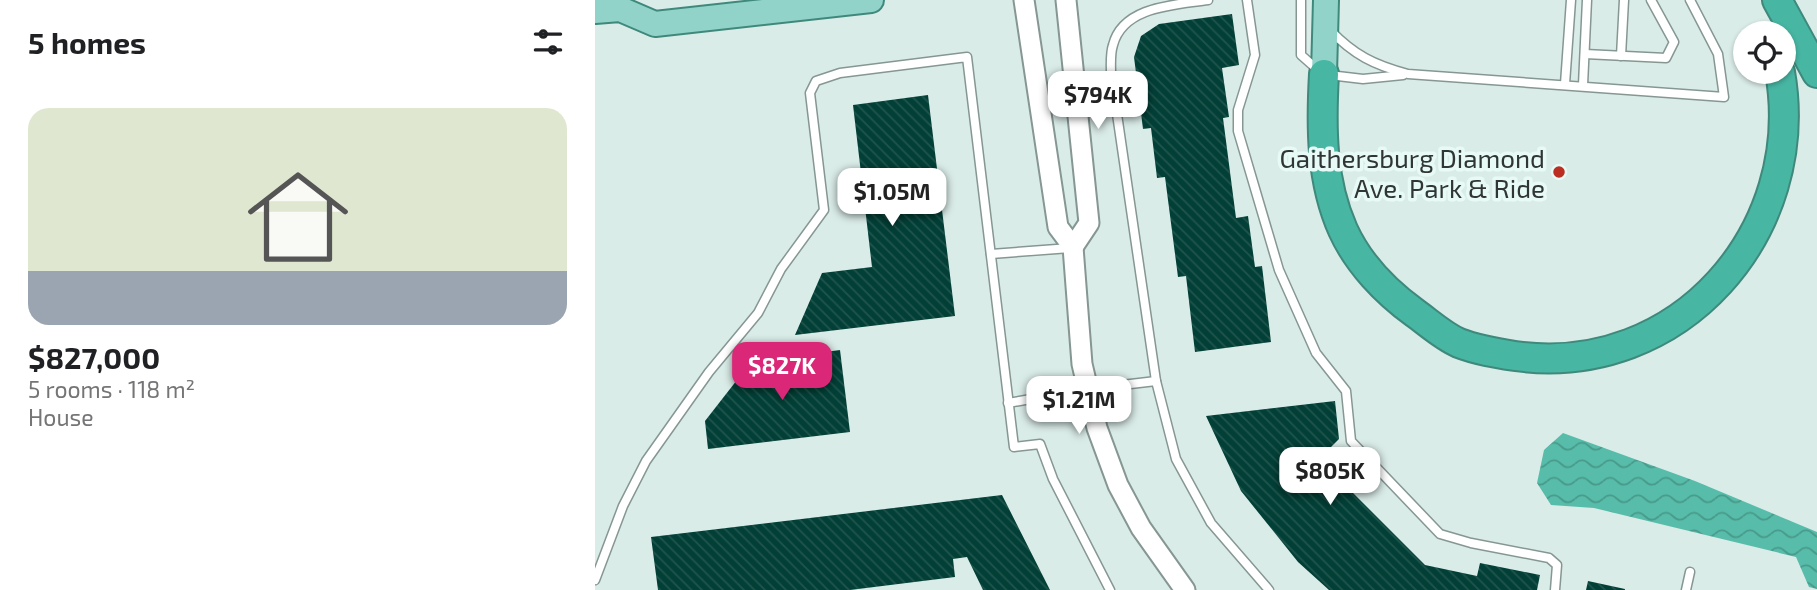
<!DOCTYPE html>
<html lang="en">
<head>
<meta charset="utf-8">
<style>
  body { margin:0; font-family:"Exo 2",sans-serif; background:#f2f2f2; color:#202124; height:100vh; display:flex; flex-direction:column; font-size:26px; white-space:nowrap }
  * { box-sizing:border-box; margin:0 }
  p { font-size:23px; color:#757577 }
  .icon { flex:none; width:38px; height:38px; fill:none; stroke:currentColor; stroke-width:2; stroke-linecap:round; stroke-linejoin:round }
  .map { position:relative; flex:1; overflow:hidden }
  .panel { display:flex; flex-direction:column; background:#fff; width:595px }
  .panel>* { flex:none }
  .fabs { position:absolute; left:1138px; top:21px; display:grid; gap:14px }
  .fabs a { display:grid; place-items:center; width:63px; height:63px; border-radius:50%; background:#fff; box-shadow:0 2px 5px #0004; font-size:35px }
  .price { position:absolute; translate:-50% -60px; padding:0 16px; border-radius:14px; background:#fff; color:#222; font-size:23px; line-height:46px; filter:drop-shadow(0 2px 4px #0008) }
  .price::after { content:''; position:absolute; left:50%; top:42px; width:21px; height:16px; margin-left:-10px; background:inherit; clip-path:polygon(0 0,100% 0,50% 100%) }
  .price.on { background:#db2777; color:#fff }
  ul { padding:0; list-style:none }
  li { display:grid; align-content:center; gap:14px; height:371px; padding:0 28px }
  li+li { border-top:2px solid #e0e0e0 }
  li span { display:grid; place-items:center; height:217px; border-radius:21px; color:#555 }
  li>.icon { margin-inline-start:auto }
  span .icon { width:126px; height:126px; fill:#fffc; stroke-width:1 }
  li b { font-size:30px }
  h2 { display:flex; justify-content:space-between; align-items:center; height:84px; padding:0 28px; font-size:30px }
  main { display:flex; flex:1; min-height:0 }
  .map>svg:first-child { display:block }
  .water { fill:url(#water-waves) }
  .building { fill:url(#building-back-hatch) }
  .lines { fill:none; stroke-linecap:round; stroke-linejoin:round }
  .service-casing { stroke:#869793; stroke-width:11 }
  .tertiary-casing { stroke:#869793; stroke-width:23 }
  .primary-casing { stroke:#3f897c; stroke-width:28 }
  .motorway-casing { stroke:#3f897c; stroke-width:32 }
  .service { stroke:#fff; stroke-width:8 }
  .tertiary { stroke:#fff; stroke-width:19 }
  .primary { stroke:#91d3c8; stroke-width:24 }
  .motorway { stroke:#47b6a3; stroke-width:28 }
  .poi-dot { fill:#bb2e21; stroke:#e7faf5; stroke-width:2.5 }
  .labels { text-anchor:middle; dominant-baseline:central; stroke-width:7; stroke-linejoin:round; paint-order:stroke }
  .poi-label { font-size:26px; fill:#2f3635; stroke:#e7faf5; text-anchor:end }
</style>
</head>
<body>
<main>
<section class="panel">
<h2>5 homes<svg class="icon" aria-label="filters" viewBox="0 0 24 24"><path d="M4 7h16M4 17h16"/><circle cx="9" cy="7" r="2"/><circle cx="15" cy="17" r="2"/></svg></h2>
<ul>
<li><span style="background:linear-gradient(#dfe7d0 75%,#9aa5b1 0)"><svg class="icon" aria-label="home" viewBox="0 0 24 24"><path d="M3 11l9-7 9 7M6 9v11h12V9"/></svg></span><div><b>$827,000</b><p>5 rooms · 118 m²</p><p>House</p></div></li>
</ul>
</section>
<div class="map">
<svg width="1222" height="590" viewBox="0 0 1222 590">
  <defs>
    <pattern id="water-waves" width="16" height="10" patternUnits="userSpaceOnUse" patternTransform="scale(1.75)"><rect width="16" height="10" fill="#57bdaa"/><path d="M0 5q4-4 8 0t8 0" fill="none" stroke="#489a8b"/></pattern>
    <pattern id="building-back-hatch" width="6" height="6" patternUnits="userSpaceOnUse" patternTransform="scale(1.75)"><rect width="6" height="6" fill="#024037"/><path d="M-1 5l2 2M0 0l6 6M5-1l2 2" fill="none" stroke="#1f544c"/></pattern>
  </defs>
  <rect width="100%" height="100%" fill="#daece8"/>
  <polygon class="water" points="968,433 1100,481 1222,532 1222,589 1214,587 1201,557 999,508 956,505 942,483 949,450"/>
  <g class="building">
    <polygon points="637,14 644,65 627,68 634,117 628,118 641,218 653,216 660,267 667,266 676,342 600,352 591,276 583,277 570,177 562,178 556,128 548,129 539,57 546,36 564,24"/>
    <polygon points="333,95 360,316 200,335 227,273 277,267 258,105"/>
    <polygon points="245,350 255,432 113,449 110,421 156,362"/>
    <polygon points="740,401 744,439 724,459 830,565 882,576 885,563 945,575 942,590 734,590 703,562 646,491 611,416"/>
    <polygon points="407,495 455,590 388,590 372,557 358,559 360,577 255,590 63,590 56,537"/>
    <polygon points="993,581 1030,589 1030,590 991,590"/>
  </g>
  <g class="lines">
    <g class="service-casing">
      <g id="service">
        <path d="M613 0C580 5 528 6 518 45 515 54 516 65 516 73L561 381 581 459 616 523 674 590"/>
        <polyline points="652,0 660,55 643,110 643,131 684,270 721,353 751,391 756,441 845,534 876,543 954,558 962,565 960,590"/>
        <polyline points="706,0 706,55 723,70"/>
        <path d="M735 30C759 55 779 65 813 74L1129 97 1123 54 1095 0"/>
        <polyline points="990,54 1071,58 1079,42 1056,0"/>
        <polyline points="1026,56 1029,0"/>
        <polyline points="734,75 768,79 808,75"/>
        <polyline points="970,84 976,0"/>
        <polyline points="988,85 992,0"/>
        <polyline points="396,254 475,248"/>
        <polyline points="413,403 493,389 561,381"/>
        <polyline points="0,580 28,506 51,461 114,372 163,313 186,269 229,210 215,93 221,81 245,73 372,57 419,447 445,444 458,479 515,590"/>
        <polyline points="1091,590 1095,572"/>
      </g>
    </g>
    <g class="tertiary-casing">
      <g id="tertiary">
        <polyline points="429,0 463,227 478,247 487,364 502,428 523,485 546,528 590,590"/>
        <polyline points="471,0 494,223 478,247"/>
      </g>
    </g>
    <g class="primary-casing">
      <g id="primary">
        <polyline points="0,11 25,9 60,24 276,0"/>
        <polyline points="729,74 731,0"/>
      </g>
    </g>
    <g class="motorway-casing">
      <g id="motorway">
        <polyline points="1182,0 1222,73"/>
        <path d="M729 74C726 127 726 181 748 230 763 263 791 292 820 313 834 323 848 336 864 343 882 350 901 353 920 356 1084 379 1213 231 1185 72"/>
      </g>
    </g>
    <use href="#service" class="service"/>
    <use href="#tertiary" class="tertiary"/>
    <use href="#primary" class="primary"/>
    <use href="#motorway" class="motorway"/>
  </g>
  <circle class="poi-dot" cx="964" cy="172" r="7"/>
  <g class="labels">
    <g class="poi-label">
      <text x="950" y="157">Gaithersburg Diamond<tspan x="950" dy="30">Ave. Park &amp; Ride</tspan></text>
    </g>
  </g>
</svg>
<div class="fabs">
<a><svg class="icon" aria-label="locate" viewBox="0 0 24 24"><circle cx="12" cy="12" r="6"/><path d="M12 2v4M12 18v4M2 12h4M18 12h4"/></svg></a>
</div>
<b class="price" style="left:503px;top:131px">$794K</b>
<b class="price" style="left:297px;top:228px">$1.05M</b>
<b class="price on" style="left:187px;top:402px">$827K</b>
<b class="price" style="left:484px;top:436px">$1.21M</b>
<b class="price" style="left:735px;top:507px">$805K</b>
</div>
</main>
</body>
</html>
